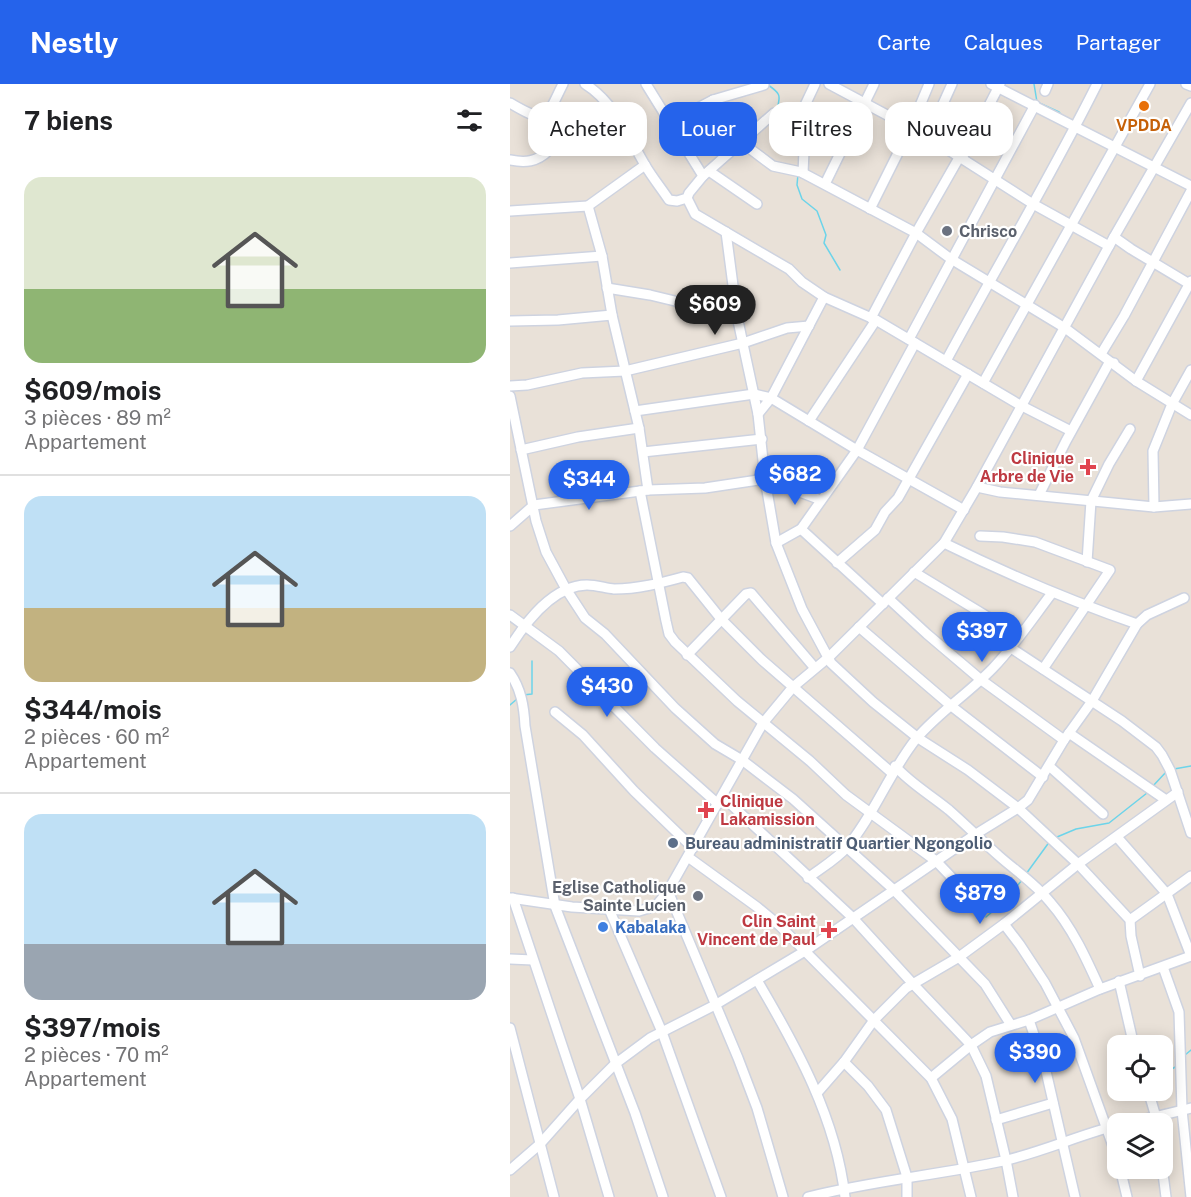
<!DOCTYPE html>
<html lang="fr">
<head>
<meta charset="utf-8">
<style>
  body { margin:0; font-family:"Public Sans",sans-serif; background:#f2f2f2; color:#202124; height:100vh; display:flex; flex-direction:column; font-size:22px; white-space:nowrap }
  * { box-sizing:border-box; margin:0 }
  p { font-size:20px; color:#757577 }
  .icon { flex:none; width:33px; height:33px; fill:none; stroke:currentColor; stroke-width:2; stroke-linecap:round; stroke-linejoin:round }
  .map { position:relative; flex:1; overflow:hidden }
  .drawer { display:flex; flex-direction:column; background:#fff; width:510px }
  .drawer>* { flex:none }
  .top-card { position:absolute; left:18px; top:18px; width:570px; height:54px; display:flex; gap:12px }
  .buttons { position:absolute; left:597px; top:951px; display:grid; gap:12px }
  .buttons a { display:grid; place-items:center; width:66px; height:66px; border-radius:12px; background:#fff; box-shadow:0 3px 15px #0003; font-size:30px }
  .price { position:absolute; translate:-50% -51px; padding:0 14px; border-radius:21px; background:#2563eb; color:#fff; font-size:20px; line-height:39px; filter:drop-shadow(0 2px 3px #0008) }
  .price::after { content:''; position:absolute; left:50%; top:36px; width:18px; height:14px; margin-left:-9px; background:inherit; clip-path:polygon(0 0,100% 0,50% 100%) }
  .price.active { background:#222; color:#fff }
  ul { padding:0; list-style:none }
  li { display:grid; align-content:center; gap:12px; height:318px; padding:0 24px }
  li+li { border-top:2px solid #e0e0e0 }
  li span { display:grid; place-items:center; height:186px; border-radius:18px; color:#555 }
  li>.icon { margin-inline-start:auto }
  span .icon { width:108px; height:108px; fill:#fffc; stroke-width:1 }
  li b { font-size:26px }
  h2 { display:flex; justify-content:space-between; align-items:center; height:72px; padding:0 24px; font-size:26px }
  .chip { padding:0 21px; border-radius:18px; background:#fff; box-shadow:0 3px 15px #0003; font-size:21px; line-height:54px }
  .chip.active { background:#2563eb; color:#fff }
  header { display:flex; align-items:center; gap:36px; box-sizing:border-box; height:84px; padding:0 30px; background:#2563eb; color:#fff }
  header strong { font-size:28px }
  nav { display:flex; gap:33px; margin-inline-start:auto; font-size:21px }
  main { display:flex; flex:1; min-height:0 }
  .map>svg:first-child { display:block }
  .lines { fill:none; stroke-linecap:round; stroke-linejoin:round }
  .stream { stroke:#6cd4ea; stroke-width:1.5 }
  .minor-casing { stroke:#ced3e0; stroke-width:12 }
  .minor { stroke:#fff; stroke-width:9 }
  .food-dot { fill:#e8710a; stroke:#fff; stroke-width:2 }
  .worship-dot { fill:#6b7280; stroke:#fff; stroke-width:2 }
  .health-dot { fill:#e0444e; stroke:#fff; stroke-width:2 }
  .service-dot { fill:#5c6f8a; stroke:#fff; stroke-width:2 }
  .shop-dot { fill:#3f7fe0; stroke:#fff; stroke-width:2 }
  .labels { text-anchor:middle; dominant-baseline:central; stroke-width:4.5; stroke-linejoin:round; paint-order:stroke }
  .food-label { font-size:16px; font-weight:bold; fill:#c56008; stroke:#fff }
  .worship-label { font-size:16px; font-weight:bold; fill:#5b616d; stroke:#fff; text-anchor:start }
  .health-label { font-size:16px; font-weight:bold; fill:#be3a42; stroke:#fff; text-anchor:end }
  .service-label { font-size:16px; font-weight:bold; fill:#4e5e75; stroke:#fff; text-anchor:start }
  .shop-label { font-size:16px; font-weight:bold; fill:#366cbe; stroke:#fff; text-anchor:start }
</style>
</head>
<body>
<header>
<strong>Nestly</strong>
<nav><a>Carte</a><a>Calques</a><a>Partager</a></nav>
</header>
<main>
<section class="drawer">
<h2>7 biens<svg class="icon" aria-label="filters" viewBox="0 0 24 24"><path d="M4 7h16M4 17h16"/><circle cx="9" cy="7" r="2"/><circle cx="15" cy="17" r="2"/></svg></h2>
<ul>
<li><span style="background:linear-gradient(#dfe7d0 60%,#8fb573 0)"><svg class="icon" aria-label="home" viewBox="0 0 24 24"><path d="M3 11l9-7 9 7M6 9v11h12V9"/></svg></span><div><b>$609/mois</b><p>3 pièces · 89 m²</p><p>Appartement</p></div></li>
<li><span style="background:linear-gradient(#bfe0f5 60%,#c2b280 0)"><svg class="icon" aria-label="home" viewBox="0 0 24 24"><path d="M3 11l9-7 9 7M6 9v11h12V9"/></svg></span><div><b>$344/mois</b><p>2 pièces · 60 m²</p><p>Appartement</p></div></li>
<li><span style="background:linear-gradient(#bfe0f5 70%,#9aa5b1 0)"><svg class="icon" aria-label="home" viewBox="0 0 24 24"><path d="M3 11l9-7 9 7M6 9v11h12V9"/></svg></span><div><b>$397/mois</b><p>2 pièces · 70 m²</p><p>Appartement</p></div></li>
</ul>
</section>
<div class="map">
<svg width="681" height="1113" viewBox="0 0 681 1113">
  <rect width="100%" height="100%" fill="#e9e1d8"/>
  <g class="lines">
    <g class="stream">
      <polyline points="524,0 527,18 549,28 553,33"/>
      <path d="M258 1C278 14 264 15 269 31 272 38 281 45 285 51"/>
      <polyline points="288,90 287,101 292,115 307,127 316,151 314,159 330,186"/>
      <polyline points="13,611 22,610 22,577"/>
      <polyline points="0,621 7,615"/>
      <polyline points="664,685 681,682"/>
      <polyline points="642,703 657,687"/>
      <polyline points="547,753 566,745 599,739 637,709"/>
      <polyline points="516,790 540,757"/>
      <polyline points="476,833 494,818 512,796"/>
      <polyline points="675,971 681,966"/>
      <polyline points="660,986 667,982"/>
    </g>
    <g class="minor-casing">
      <g id="minor">
        <path d="M75 0C104 18 118 52 135 81 142 93 151 104 159 116L167 117 177 114 179 109 193 92 136 0"/>
        <polyline points="319,0 418,53 523,120 599,162"/>
        <polyline points="481,0 681,102"/>
        <polyline points="676,0 681,2"/>
        <polyline points="535,7 538,0"/>
        <polyline points="203,16 231,58 263,82 291,88 406,149 441,175 555,244 626,297 681,331"/>
        <path d="M0 19C39 42 35 35 53 0"/>
        <polyline points="159,39 203,16 254,1"/>
        <polyline points="418,53 442,0"/>
        <polyline points="452,74 490,0"/>
        <path d="M0 76C15 79 27 78 38 67"/>
        <polyline points="199,87 247,120"/>
        <polyline points="293,89 294,67 288,45 289,34 305,0"/>
        <polyline points="193,92 264,29"/>
        <polyline points="315,100 364,0"/>
        <polyline points="177,114 185,130 279,185 292,198 314,213 366,236 510,321 561,347"/>
        <polyline points="78,122 135,81"/>
        <polyline points="360,125 401,43 419,0"/>
        <polyline points="0,127 78,122 92,172 102,231 129,344 138,406"/>
        <polyline points="216,148 227,232 248,330 255,395 266,459 292,525 321,579 363,618 408,654 458,686 508,724 568,780 620,836 621,852 630,892"/>
        <polyline points="604,153 621,165 681,201"/>
        <polyline points="0,179 92,172"/>
        <polyline points="97,204 140,211 227,232"/>
        <polyline points="361,234 406,149 450,72"/>
        <polyline points="0,237 48,236 102,231"/>
        <polyline points="399,255 525,21"/>
        <polyline points="591,270 614,232 681,107"/>
        <path d="M436 277C486 184 540 94 587 0"/>
        <polyline points="626,297 681,197"/>
        <polyline points="473,299 640,0"/>
        <polyline points="0,302 17,301 72,289 115,287 233,259 277,244 299,242"/>
        <polyline points="0,312 26,437 36,468 56,505 75,534 95,550 165,624 205,660 232,676 283,715 384,806 475,900 501,941"/>
        <polyline points="125,327 244,310 261,314 347,366 454,426"/>
        <polyline points="248,330 261,314 314,213"/>
        <polyline points="299,337 366,236"/>
        <polyline points="11,366 68,353 129,344"/>
        <polyline points="133,368 252,355"/>
        <polyline points="467,403 490,408 644,423 681,420"/>
        <polyline points="130,407 156,537 159,550 165,558 227,617 300,677 336,711 426,777 467,820"/>
        <polyline points="529,411 556,357 599,279 604,279"/>
        <polyline points="644,423 643,367 662,320 681,286"/>
        <polyline points="0,442 24,421 138,406 195,404 255,395 311,416"/>
        <polyline points="291,445 373,520"/>
        <polyline points="470,452 493,453 525,458 600,486 533,585"/>
        <polyline points="266,459 291,445 347,366 405,259"/>
        <path d="M434 459C497 490 561 517 627 540"/>
        <polyline points="577,478 581,417 599,380 620,345"/>
        <polyline points="327,479 365,446 375,428 388,414 458,290"/>
        <polyline points="404,488 509,552"/>
        <polyline points="378,514 417,550 470,595 554,656"/>
        <polyline points="0,531 49,567 145,664 208,720"/>
        <polyline points="349,543 440,621 533,693"/>
        <path d="M0 563C16 538 43 501 77 501 86 501 95 504 104 505 128 505 151 499 173 493L178 494 211 535 252 576 382 689"/>
        <polyline points="501,564 612,637 646,663 652,671 660,686 681,749"/>
        <polyline points="177,571 236,510 241,509 304,583"/>
        <path d="M0 589C11 605 14 622 15 642L45 822 125 1029 153 1113"/>
        <polyline points="45,628 73,651 124,707 183,764"/>
        <polyline points="559,649 656,716"/>
        <path d="M385 682C401 700 421 711 439 726 456 741 472 757 489 772 507 788 525 799 540 818 562 843 576 874 590 905"/>
        <polyline points="539,682 593,730"/>
        <polyline points="213,713 343,834 404,901 461,961 476,992 496,1076 503,1113"/>
        <polyline points="607,753 657,810 681,872"/>
        <polyline points="178,773 247,823 270,842 421,994 442,1035 461,1113"/>
        <path d="M298 794C311 784 327 775 337 763 364 731 379 689 406 655 429 628 459 609 483 584 505 561 523 534 542 509"/>
        <polyline points="158,807 228,974 247,1024 273,1113"/>
        <polyline points="0,814 62,823 129,827 146,822 158,807 253,639 283,603 319,573 434,459 467,403 604,153 681,19"/>
        <polyline points="3,814 70,1015 99,1113"/>
        <polyline points="99,825 152,948 211,1113"/>
        <polyline points="620,836 681,792"/>
        <polyline points="494,840 510,861 535,899 564,954 608,1076"/>
        <polyline points="0,875 23,876"/>
        <polyline points="653,883 669,928 672,1026 681,1113"/>
        <path d="M247 896C287 964 326 1034 335 1113"/>
        <polyline points="609,897 624,962"/>
        <polyline points="519,936 535,983 565,1113"/>
        <polyline points="0,944 44,1113"/>
        <polyline points="334,978 358,1002 376,1026 397,1093 397,1113"/>
        <polyline points="421,994 461,961 480,948 519,936 590,905 681,872"/>
        <polyline points="638,1006 648,1040"/>
        <polyline points="307,1009 334,978 364,936 396,904 449,873 494,840 568,780 668,708"/>
        <polyline points="486,1036 543,1019"/>
        <polyline points="615,1040 681,1024"/>
        <polyline points="652,1082 656,1113"/>
        <polyline points="610,1084 617,1113"/>
        <polyline points="0,1086 30,1060 70,1015 105,980 140,954 205,921 295,867 466,750 508,724 518,716 554,656 582,617 627,540 637,531 674,514"/>
        <path d="M298 1113C362 1097 428 1091 493 1077 532 1068 569 1051 608 1041"/>
      </g>
    </g>
    <use href="#minor" class="minor"/>
  </g>
  <circle class="food-dot" cx="634" cy="22" r="6"/>
  <g class="worship-dot">
    <circle cx="437" cy="147" r="6"/>
    <circle cx="188" cy="812" r="6"/>
  </g>
  <g class="health-dot">
    <path d="M575 374h6v6h6v6h-6v6h-6v-6h-6v-6h6z"/>
    <path d="M193 717h6v6h6v6h-6v6h-6v-6h-6v-6h6z"/>
    <path d="M316 837h6v6h6v6h-6v6h-6v-6h-6v-6h6z"/>
  </g>
  <circle class="service-dot" cx="163" cy="759" r="6"/>
  <circle class="shop-dot" cx="93" cy="843" r="6"/>
  <g class="labels">
    <g class="food-label">
      <text x="634" y="41">VPDDA</text>
    </g>
    <g class="worship-label">
      <text x="449" y="147">Chrisco</text>
      <text x="176" y="803" text-anchor="end">Eglise Catholique<tspan x="176" dy="18">Sainte Lucien</tspan></text>
    </g>
    <g class="health-label">
      <text x="564" y="374">Clinique<tspan x="564" dy="18">Arbre de Vie</tspan></text>
      <text x="210" y="717" text-anchor="start">Clinique<tspan x="210" dy="18">Lakamission</tspan></text>
      <text x="306" y="837">Clin Saint<tspan x="306" dy="18">Vincent de Paul</tspan></text>
    </g>
    <g class="service-label">
      <text x="175" y="759">Bureau administratif Quartier Ngongolio</text>
    </g>
    <g class="shop-label">
      <text x="105" y="843">Kabalaka</text>
    </g>
  </g>
</svg>
<div class="buttons">
<a><svg class="icon" aria-label="locate" viewBox="0 0 24 24"><circle cx="12" cy="12" r="6"/><path d="M12 2v4M12 18v4M2 12h4M18 12h4"/></svg></a>
<a><svg class="icon" aria-label="layers" viewBox="0 0 24 24"><path d="M12 4l9 5-9 5-9-5zM3 14l9 5 9-5"/></svg></a>
</div>
<b class="price active" style="left:205px;top:252px">$609</b>
<b class="price" style="left:285px;top:422px">$682</b>
<b class="price" style="left:79px;top:427px">$344</b>
<b class="price" style="left:472px;top:579px">$397</b>
<b class="price" style="left:97px;top:634px">$430</b>
<b class="price" style="left:470px;top:841px">$879</b>
<b class="price" style="left:525px;top:1000px">$390</b>
<div class="top-card">
<a class="chip">Acheter</a>
<a class="chip active">Louer</a>
<a class="chip">Filtres</a>
<a class="chip">Nouveau</a>
</div>
</div>
</main>
</body>
</html>
